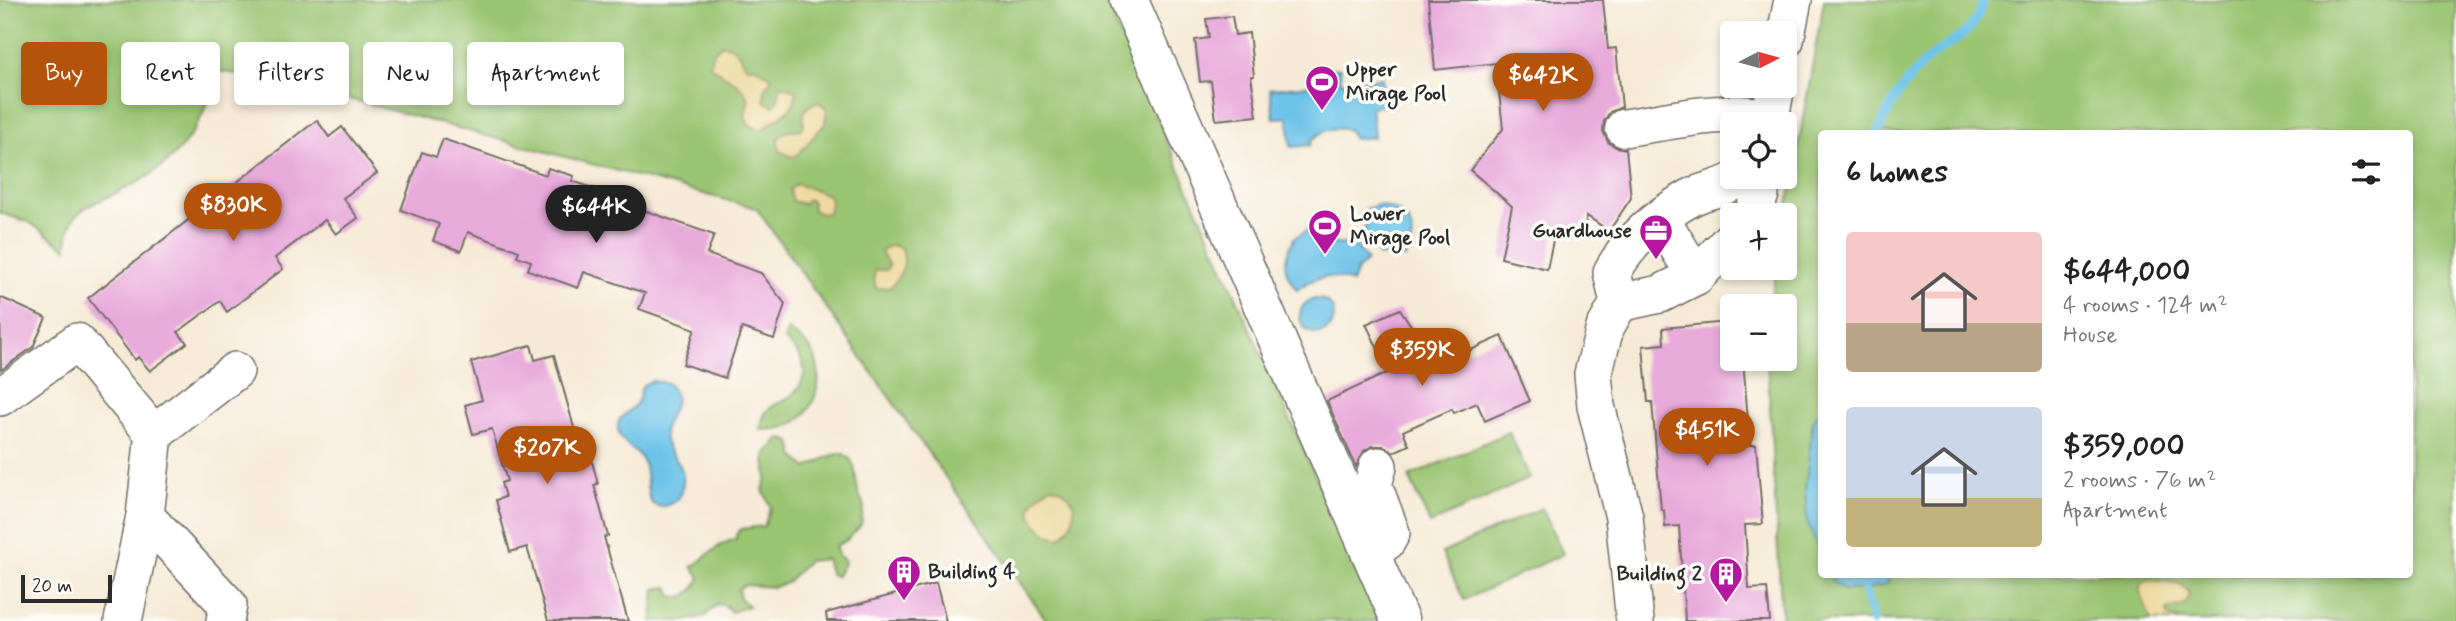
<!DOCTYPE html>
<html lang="en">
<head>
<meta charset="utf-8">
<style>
  body { margin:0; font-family:Mynerve,sans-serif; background:#f6f6f6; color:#222; height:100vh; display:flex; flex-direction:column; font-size:26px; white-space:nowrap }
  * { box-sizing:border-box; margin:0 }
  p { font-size:23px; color:#767676 }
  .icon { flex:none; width:38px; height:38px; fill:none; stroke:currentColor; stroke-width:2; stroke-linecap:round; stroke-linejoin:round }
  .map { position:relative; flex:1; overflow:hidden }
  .details { position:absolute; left:1818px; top:130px; width:595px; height:448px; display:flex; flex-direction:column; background:#fff; border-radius:7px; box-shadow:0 4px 10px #0003 }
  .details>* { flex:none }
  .guide { position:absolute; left:21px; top:42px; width:665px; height:63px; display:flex; gap:14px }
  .needle { width:46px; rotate:84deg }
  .buttons { position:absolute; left:1720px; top:21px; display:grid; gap:14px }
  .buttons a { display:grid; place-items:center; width:77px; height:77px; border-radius:7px; background:#fff; box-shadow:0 4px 10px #0003; font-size:35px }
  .scale { position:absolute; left:21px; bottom:18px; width:91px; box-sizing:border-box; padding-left:7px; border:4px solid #2b2b2b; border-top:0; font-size:19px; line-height:24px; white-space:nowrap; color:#2b2b2b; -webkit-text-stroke:5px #fdfcf7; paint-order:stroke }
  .price { position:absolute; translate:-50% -60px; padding:0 16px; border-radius:24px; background:#b45309; color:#fff; font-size:23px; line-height:46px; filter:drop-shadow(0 2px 4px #0008) }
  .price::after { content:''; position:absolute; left:50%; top:42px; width:21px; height:16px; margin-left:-10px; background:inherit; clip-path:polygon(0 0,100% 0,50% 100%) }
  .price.on { background:#222; color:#fff }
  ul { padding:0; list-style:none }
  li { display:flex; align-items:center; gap:21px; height:175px; padding:0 28px }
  li span { display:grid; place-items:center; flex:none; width:196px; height:140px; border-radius:7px; color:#555 }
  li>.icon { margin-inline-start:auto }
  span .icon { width:84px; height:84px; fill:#fffc; stroke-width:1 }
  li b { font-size:30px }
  h2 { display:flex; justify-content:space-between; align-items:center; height:84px; padding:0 28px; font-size:30px }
  .chip { padding:0 24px; border-radius:7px; background:#fff; box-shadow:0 4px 10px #0003; font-size:24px; line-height:63px }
  .chip.on { background:#b45309; color:#fff }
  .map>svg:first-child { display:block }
  .green { fill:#99c471; stroke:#62784e; stroke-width:2; fill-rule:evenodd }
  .sand { fill:#eeda9e; stroke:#8c8264; stroke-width:2 }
  .water { fill:#6cc3e9; stroke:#4c778a; stroke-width:2 }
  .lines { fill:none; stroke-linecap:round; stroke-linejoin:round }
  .stream { stroke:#6cc3e9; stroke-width:9 }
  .building { fill:#e8a9db }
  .minor-casing { stroke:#726e66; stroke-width:40 }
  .minor { stroke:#fff; stroke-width:37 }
  .labels { text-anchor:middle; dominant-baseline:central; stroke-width:7; stroke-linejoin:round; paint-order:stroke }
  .poi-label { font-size:21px; font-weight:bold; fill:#2b2b2b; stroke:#fdfcf7; text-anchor:start }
</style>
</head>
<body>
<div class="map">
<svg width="2456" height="621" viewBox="0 0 2456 621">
  <rect width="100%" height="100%" fill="#fdfcf7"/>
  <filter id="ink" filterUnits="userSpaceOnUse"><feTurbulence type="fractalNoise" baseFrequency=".0143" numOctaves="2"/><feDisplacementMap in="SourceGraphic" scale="14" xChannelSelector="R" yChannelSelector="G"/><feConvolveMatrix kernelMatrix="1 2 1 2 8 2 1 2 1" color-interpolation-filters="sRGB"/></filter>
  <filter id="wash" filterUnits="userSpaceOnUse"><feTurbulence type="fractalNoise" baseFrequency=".00686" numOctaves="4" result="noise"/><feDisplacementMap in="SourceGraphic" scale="28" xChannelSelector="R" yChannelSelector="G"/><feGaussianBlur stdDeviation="1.57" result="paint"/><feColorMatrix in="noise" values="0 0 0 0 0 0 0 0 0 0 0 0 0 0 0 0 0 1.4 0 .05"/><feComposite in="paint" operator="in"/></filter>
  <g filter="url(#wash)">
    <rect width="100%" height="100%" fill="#f5ead5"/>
    <g class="green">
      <path d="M0 0H1105L1379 621H1047L756 208 312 89 219 71C208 104 198 132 173 156 157 173 136 184 114 194 84 208 67 211 67 249L29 222 0 213Z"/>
      <path d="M1824 0H2456V621H1782L1767 359H1785V306H1770L1777 268H1785V220ZM1822 133H2410V574H1822Z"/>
      <path d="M788 330C796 336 806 342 812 351 826 377 816 414 788 426 780 430 769 429 761 430 763 400 782 407 796 391 812 372 802 352 784 340Z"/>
      <polygon points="1509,432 1530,478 1430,524 1409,477"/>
      <path d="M780 438 791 442 795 457 807 468 830 456 842 453 850 459 854 466 858 492 864 506 861 525 847 540 835 546 838 555 845 561 837 576 831 575 826 559 808 561 786 583 774 587 745 585 738 589 740 598 749 606 731 612 726 606 717 604 705 616 686 621H652L655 589 669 587 671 595C683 602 697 589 700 577L692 567C707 557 718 543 736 539L737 533 741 529 764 526 771 507 763 490 767 479 765 455Z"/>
      <polygon points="1542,508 1563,554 1464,600 1442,553"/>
    </g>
    <g class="sand">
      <path d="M723 44C738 46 739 57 747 67H756L772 78 765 88 764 101 773 106 777 102 781 85 795 90C800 109 775 119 761 130 743 125 743 116 749 100 742 83 726 77 711 67 709 56 714 50 723 44Z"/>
      <path d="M814 103H820L827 109 825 124 798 154 793 157 781 152 778 146C776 131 789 131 801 129L804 125C802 113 804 108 814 103Z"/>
      <polygon points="797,184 829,195 831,202 828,213 821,214 813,210 812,201 808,199 804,204 792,201 790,189"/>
      <path d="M893 245 902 249C908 266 901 274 891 287L876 289 874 279 875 270H887L889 265 881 253 886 247Z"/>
      <path d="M1051 486C1079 492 1081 520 1060 538 1048 537 1028 522 1031 507 1034 498 1044 491 1051 486Z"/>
      <path d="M2149 580C2164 582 2181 579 2189 593 2186 607 2182 607 2168 609L2166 611 2168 617 2183 621H2151L2139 589 2143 583Z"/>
    </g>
    <g class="water">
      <path d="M1340 68 1341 82 1382 78 1384 105 1371 107 1374 137 1354 139 1349 130C1333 126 1322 130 1311 141V145L1291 147 1288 117 1274 118 1270 89 1311 85 1310 71Z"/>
      <path d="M1378 205C1410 211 1420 229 1405 258L1398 255 1379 256 1363 234 1368 218 1366 209Z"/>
      <path d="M1315 226C1324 243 1337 248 1354 242L1367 261 1357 270 1352 283C1332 273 1314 275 1297 290 1281 269 1283 261 1294 238Z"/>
      <circle cx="1317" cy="316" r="17"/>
      <path d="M652 381 668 383C687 407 664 411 664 434 665 461 695 460 678 500 638 523 652 480 643 461 637 448 612 440 619 421 623 413 634 409 638 401 643 389 636 387 652 381Z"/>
      <polygon points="1817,415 1822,418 1822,557 1807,521 1805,491 1813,419"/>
      <polygon points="1829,574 1892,574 1886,584 1869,589 1844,590 1832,581"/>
    </g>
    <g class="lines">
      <g class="stream">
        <path d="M1878 133C1889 105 1904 82 1926 61 1950 39 1974 39 1983 0"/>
        <polyline points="1864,589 1873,621"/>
      </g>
    </g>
    <g id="blocks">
      <g class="building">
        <polygon points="1428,0 1603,0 1608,49 1616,48 1622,107 1610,112 1604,121 1603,131 1608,142 1616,147 1626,149 1631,198 1609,231 1587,216 1582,237 1555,231 1547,269 1501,258 1512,206 1470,170 1503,129 1496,63 1435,70"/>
        <polygon points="1232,16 1235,35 1249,33 1254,76 1251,76 1257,116 1216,120 1211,81 1200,82 1195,40 1209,38 1206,19"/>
        <polygon points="317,120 329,137 342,127 377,173 343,198 358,218 336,234 325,220 275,258 283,269 227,312 220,301 178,332 187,343 150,371 138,357 135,360 88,298"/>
        <polygon points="443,139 546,175 548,168 574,176 572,181 622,198 621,202 714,235 707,254 761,273 785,304 774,339 742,328 725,378 683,364 695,329 639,309 645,293 584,272 578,288 528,270 531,261 517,256 519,251 468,232 461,251 433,241 439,224 401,210 422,152 436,157"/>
        <polygon points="0,297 46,318 33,347 1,370"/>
        <polygon points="1400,309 1437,365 1502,336 1530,401 1485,421 1477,403 1454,413 1452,409 1403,431 1409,445 1394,452 1383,446 1372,446 1364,451 1356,467 1327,401 1389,372 1366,324"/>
        <polygon points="1728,322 1729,340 1732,339 1732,359 1743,359 1750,445 1756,445 1763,524 1745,525 1749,589 1767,588 1770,621 1685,621 1679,526 1665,527 1664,510 1661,510 1652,402 1648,402 1643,346 1664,344 1663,328"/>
        <polygon points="531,345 535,360 554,355 583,460 591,458 598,484 594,485 608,536 604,537 628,621 548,621 527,547 510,552 496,500 505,497 501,483 507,481 492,429 473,434 465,405 482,400 471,362"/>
        <polygon points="936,583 946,621 827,621 826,613"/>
      </g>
    </g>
  </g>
  <g filter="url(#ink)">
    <use href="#blocks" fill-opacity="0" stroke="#726e66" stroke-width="2"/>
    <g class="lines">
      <g class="minor-casing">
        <g id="minor">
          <polyline points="1129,0 1400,621"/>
          <polyline points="1785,40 1793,0"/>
          <polyline points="1769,124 1776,86"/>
          <path d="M1624 128C1672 121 1723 107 1770 119"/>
          <polyline points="1753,215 1760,194 1761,177"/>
          <polyline points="1660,218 1696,276"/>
          <polyline points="1619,303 1660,294 1696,276 1732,239"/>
          <polyline points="0,397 77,342 154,434 145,516 228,605 225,621"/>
          <polyline points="154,434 235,371"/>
          <polyline points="1369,551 1386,542 1391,533 1373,485 1378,466"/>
          <polyline points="123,621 145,516"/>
          <path d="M1635 621 1624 517 1596 406 1593 374 1605 328 1619 303 1612 272C1630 240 1658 216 1690 198 1707 189 1725 189 1740 177"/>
        </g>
      </g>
      <use href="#minor" class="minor"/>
    </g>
  </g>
  <defs>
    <g id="stadium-pin" transform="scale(1.75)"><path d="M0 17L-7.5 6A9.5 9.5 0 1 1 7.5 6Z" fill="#b5179e" stroke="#fdfcf7"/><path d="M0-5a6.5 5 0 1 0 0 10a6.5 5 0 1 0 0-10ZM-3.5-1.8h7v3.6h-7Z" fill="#fff"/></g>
    <g id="office-pin" transform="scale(1.75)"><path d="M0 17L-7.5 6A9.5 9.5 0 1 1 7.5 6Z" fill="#b5179e" stroke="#fdfcf7"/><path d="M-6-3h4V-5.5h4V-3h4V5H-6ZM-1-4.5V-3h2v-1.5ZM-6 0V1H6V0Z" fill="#fff"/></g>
    <g id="building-pin" transform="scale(1.75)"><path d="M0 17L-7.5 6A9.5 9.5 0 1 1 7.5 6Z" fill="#b5179e" stroke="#fdfcf7"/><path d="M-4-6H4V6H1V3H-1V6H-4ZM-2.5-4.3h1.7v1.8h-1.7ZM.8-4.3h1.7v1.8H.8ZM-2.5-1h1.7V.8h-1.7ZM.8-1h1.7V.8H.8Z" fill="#fff"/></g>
  </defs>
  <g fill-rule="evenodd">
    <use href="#stadium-pin" x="1322" y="82"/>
    <use href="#stadium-pin" x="1325" y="226"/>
    <use href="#office-pin" x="1656" y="231"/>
    <use href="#building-pin" x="904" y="572"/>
    <use href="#building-pin" x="1726" y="574"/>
  </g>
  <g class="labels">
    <g class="poi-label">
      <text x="1346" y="70">Upper<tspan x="1346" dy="24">Mirage Pool</tspan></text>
      <text x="1350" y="214">Lower<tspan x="1350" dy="24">Mirage Pool</tspan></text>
      <text x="1632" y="231" text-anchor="end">Guardhouse</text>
      <text x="928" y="572">Building 4</text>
      <text x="1702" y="574" text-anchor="end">Building 2</text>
    </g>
  </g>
</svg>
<div class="buttons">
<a><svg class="needle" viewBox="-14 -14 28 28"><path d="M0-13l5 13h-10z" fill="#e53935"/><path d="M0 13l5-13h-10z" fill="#767676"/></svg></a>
<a><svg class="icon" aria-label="locate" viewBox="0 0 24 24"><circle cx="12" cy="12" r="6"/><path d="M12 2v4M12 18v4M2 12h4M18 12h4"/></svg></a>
<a>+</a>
<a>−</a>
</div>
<div class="scale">20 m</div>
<b class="price" style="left:1543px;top:113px">$642K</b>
<b class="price" style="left:233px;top:243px">$830K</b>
<b class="price on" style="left:596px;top:245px">$644K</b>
<b class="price" style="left:1422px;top:388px">$359K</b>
<b class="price" style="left:1707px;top:468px">$451K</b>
<b class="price" style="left:547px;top:486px">$207K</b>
<div class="guide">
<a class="chip on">Buy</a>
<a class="chip">Rent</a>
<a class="chip">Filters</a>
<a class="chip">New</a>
<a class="chip">Apartment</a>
</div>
<section class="details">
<h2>6 homes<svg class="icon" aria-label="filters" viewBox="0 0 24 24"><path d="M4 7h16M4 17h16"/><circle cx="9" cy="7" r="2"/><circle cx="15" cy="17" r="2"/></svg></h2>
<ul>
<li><span style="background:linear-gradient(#f6c9c9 65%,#b9a48a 0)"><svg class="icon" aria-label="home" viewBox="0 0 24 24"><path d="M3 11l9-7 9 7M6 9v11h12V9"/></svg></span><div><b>$644,000</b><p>4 rooms · 124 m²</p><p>House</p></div></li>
<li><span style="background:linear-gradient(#c9d6e8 65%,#c2b280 0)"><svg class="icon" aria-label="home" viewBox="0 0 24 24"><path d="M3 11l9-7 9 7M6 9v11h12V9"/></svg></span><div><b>$359,000</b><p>2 rooms · 76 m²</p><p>Apartment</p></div></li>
</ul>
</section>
</div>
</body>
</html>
